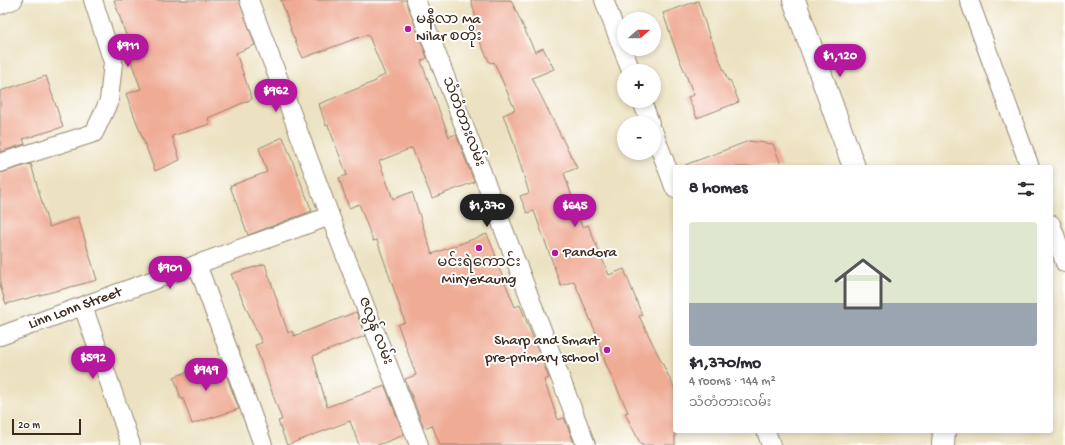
<!DOCTYPE html>
<html lang="en">
<head>
<meta charset="utf-8">
<style>
  body { margin:0; font-family:"Gochi Hand","Noto Sans Myanmar",sans-serif; background:#f2f2f3; color:#2b2b33; height:100vh; display:flex; flex-direction:column; font-size:15px; white-space:nowrap }
  * { box-sizing:border-box; margin:0 }
  p { font-size:13px; color:#7c7c81 }
  .icon { flex:none; width:22px; height:22px; fill:none; stroke:currentColor; stroke-width:2; stroke-linecap:round; stroke-linejoin:round }
  .map { position:relative; flex:1; overflow:hidden }
  .drawer { position:absolute; left:673px; top:165px; width:380px; height:268px; display:flex; flex-direction:column; background:#fff; border-radius:4px; box-shadow:0 2px 6px #0003 }
  .drawer>* { flex:none }
  .needle { width:26px; rotate:70deg }
  .fabs { position:absolute; left:617px; top:12px; display:grid; gap:8px }
  .fabs a { display:grid; place-items:center; width:44px; height:44px; border-radius:50%; background:#fff; box-shadow:0 2px 6px #0003; font-size:20px }
  .scale { position:absolute; left:12px; bottom:10px; width:69px; box-sizing:border-box; padding-left:4px; border:2px solid #3b2a1e; border-top:0; font-size:11px; line-height:14px; white-space:nowrap; color:#3b2a1e; -webkit-text-stroke:3px #fff; paint-order:stroke }
  .price { position:absolute; translate:-50% -34px; padding:0 9px; border-radius:14px; background:#b5179e; color:#fff; font-size:13px; line-height:26px; filter:drop-shadow(0 1px 2px #0008) }
  .price::after { content:''; position:absolute; left:50%; top:24px; width:12px; height:9px; margin-left:-6px; background:inherit; clip-path:polygon(0 0,100% 0,50% 100%) }
  .price.on { background:#222; color:#fff }
  ul { padding:0; list-style:none }
  li { display:grid; align-content:center; gap:8px; height:212px; padding:0 16px }
  li+li { border-top:1px solid #e1e1e2 }
  li span { display:grid; place-items:center; height:124px; border-radius:4px; color:#555 }
  li>.icon { margin-inline-start:auto }
  span .icon { width:72px; height:72px; fill:#fffc; stroke-width:1 }
  li b { font-size:17px }
  h2 { display:flex; justify-content:space-between; align-items:center; height:48px; padding:0 16px; font-size:17px }
  .map>svg:first-child { display:block }
  .building { fill:#efab94 }
  .lines { fill:none; stroke-linecap:round; stroke-linejoin:round }
  .street-casing { stroke:#948670; stroke-width:20 }
  .secondary-casing { stroke:#948670; stroke-width:24 }
  .street { stroke:#fff; stroke-width:18 }
  .secondary { stroke:#fff; stroke-width:22 }
  .poi-dot { fill:#b5179e; stroke:#fff; stroke-width:1.5 }
  .labels { text-anchor:middle; dominant-baseline:central; stroke-width:4; stroke-linejoin:round; paint-order:stroke }
  .poi-label { font-size:15px; fill:#3b2a1e; stroke:#fff; text-anchor:start }
  .street-label { font-size:15px; fill:#3b2a1e; stroke:#fff }
</style>
</head>
<body>
<div class="map">
<svg width="1065" height="445" viewBox="0 0 1065 445">
  <rect width="100%" height="100%" fill="#fff"/>
  <filter id="ink" filterUnits="userSpaceOnUse"><feTurbulence type="fractalNoise" baseFrequency=".025" numOctaves="2"/><feDisplacementMap in="SourceGraphic" scale="8" xChannelSelector="R" yChannelSelector="G"/><feConvolveMatrix kernelMatrix="1 2 1 2 8 2 1 2 1" color-interpolation-filters="sRGB"/></filter>
  <filter id="wash" filterUnits="userSpaceOnUse"><feTurbulence type="fractalNoise" baseFrequency=".012" numOctaves="4" result="noise"/><feDisplacementMap in="SourceGraphic" scale="16" xChannelSelector="R" yChannelSelector="G"/><feGaussianBlur stdDeviation="0.9" result="paint"/><feColorMatrix in="noise" values="0 0 0 0 0 0 0 0 0 0 0 0 0 0 0 0 0 1.4 0 .05"/><feComposite in="paint" operator="in"/></filter>
  <g filter="url(#wash)">
    <rect width="100%" height="100%" fill="#ece2c1"/>
    <g id="blocks">
      <g class="building">
        <polygon points="114,0 239,0 255,45 236,53 252,99 208,118 210,124 172,136 180,160 155,171 126,94 141,89 124,43 128,41"/>
        <polygon points="281,0 406,0 427,58 421,61 449,137 456,134 474,182 432,198 412,148 379,161 393,199 412,192 432,254 487,234 496,256 494,256 515,307 520,305 549,378 544,380 558,420 564,418 575,445 440,445 432,425 424,428 405,379 416,375 398,325 405,322 377,240 373,241 359,204 349,208 339,178 347,175 328,125 326,126 319,104 376,81 376,79 385,75 368,34 303,58 290,29 291,29"/>
        <polygon points="471,0 511,0 535,52 543,48 554,69 532,78 577,168 564,173 582,227 588,225 609,275 624,269 642,315 639,316 675,389 675,445 641,445 625,413 628,412 605,362 596,333 574,281 561,286 534,211 527,213 520,196 529,193 511,134 503,115 515,110 494,62 490,63 470,21 476,18"/>
        <polygon points="698,1 710,38 711,38 728,81 730,80 739,102 697,118 688,97 694,95 675,48 663,13"/>
        <polygon points="46,76 63,127 23,139 25,144 0,152 0,91"/>
        <polygon points="283,137 312,211 248,235 230,186 267,172 259,148"/>
        <polygon points="749,141 773,144 782,167 685,167 685,165"/>
        <polygon points="31,164 49,227 78,217 97,280 6,304 0,285 0,173"/>
        <polygon points="265,264 288,333 292,331 294,336 356,312 365,336 313,356 327,407 385,386 404,435 378,445 359,445 350,421 287,445 278,421 282,420 255,345 262,343 231,274"/>
        <polygon points="220,359 239,409 192,424 183,398 181,399 174,377"/>
      </g>
    </g>
  </g>
  <g filter="url(#ink)">
    <use href="#blocks" fill-opacity="0" stroke="#948670" stroke-width="1"/>
    <g class="lines">
      <g class="street-casing">
        <g id="street">
          <polyline points="249,0 330,216 419,445"/>
          <polyline points="416,0 586,445"/>
          <polyline points="604,0 631,71"/>
          <polyline points="969,0 1030,167"/>
          <polyline points="0,5 13,0"/>
          <polyline points="642,101 650,123"/>
          <polyline points="654,133 675,189"/>
          <polyline points="0,163 94,133 109,101 113,62 93,0"/>
          <polyline points="1051,224 1065,263"/>
          <polyline points="197,264 263,445"/>
          <polyline points="83,306 131,445"/>
          <path id="s1" d="M0 336 330 216"/>
          <polyline points="766,431 771,445"/>
        </g>
      </g>
      <g class="secondary-casing">
        <g id="secondary">
          <polyline points="794,0 854,167"/>
          <polyline points="943,445 944,431"/>
        </g>
      </g>
      <use href="#street" class="street"/>
      <use href="#secondary" class="secondary"/>
    </g>
  </g>
  <g class="poi-dot">
    <circle cx="408" cy="29" r="4"/>
    <circle cx="479" cy="248" r="4"/>
    <circle cx="555" cy="253" r="4"/>
    <circle cx="607" cy="350" r="4"/>
  </g>
  <g class="labels">
    <g class="poi-label">
      <text x="416" y="20">မနီလာ Ma<tspan x="416" dy="17">Nilar စတိုး</tspan></text>
      <text x="563" y="253">Pandora</text>
      <text x="479" y="263" text-anchor="middle">မင်းရဲကောင်း<tspan x="479" dy="17">MinYeKaung</tspan></text>
      <text x="599" y="341" text-anchor="end">Sharp and Smart<tspan x="599" dy="17">pre-primary school</tspan></text>
    </g>
    <g class="street-label">
      <text transform="translate(463 122) rotate(69)">သံတံတားလမ်း</text>
      <text stroke="none"><textPath href="#s1" startOffset="80">Linn Lonn Street</textPath></text>
      <text transform="translate(375 331) rotate(69)">ဇလွန် လမ်း</text>
    </g>
  </g>
</svg>
<div class="fabs">
<a><svg class="needle" viewBox="-14 -14 28 28"><path d="M0-13l5 13h-10z" fill="#e53935"/><path d="M0 13l5-13h-10z" fill="#7c7c81"/></svg></a>
<a>+</a>
<a>−</a>
</div>
<div class="scale">20 m</div>
<b class="price" style="left:128px;top:68px">$911</b>
<b class="price" style="left:840px;top:78px">$1,120</b>
<b class="price" style="left:276px;top:113px">$962</b>
<b class="price on" style="left:487px;top:228px">$1,370</b>
<b class="price" style="left:575px;top:228px">$645</b>
<b class="price" style="left:170px;top:290px">$901</b>
<b class="price" style="left:93px;top:380px">$592</b>
<b class="price" style="left:206px;top:392px">$949</b>
<section class="drawer">
<h2>8 homes<svg class="icon" aria-label="filters" viewBox="0 0 24 24"><path d="M4 7h16M4 17h16"/><circle cx="9" cy="7" r="2"/><circle cx="15" cy="17" r="2"/></svg></h2>
<ul>
<li><span style="background:linear-gradient(#dfe7d0 65%,#9aa5b1 0)"><svg class="icon" aria-label="home" viewBox="0 0 24 24"><path d="M3 11l9-7 9 7M6 9v11h12V9"/></svg></span><div><b>$1,370/mo</b><p>4 rooms · 144 m²</p><p>သံတံတားလမ်း</p></div></li>
</ul>
</section>
</div>
</body>
</html>
